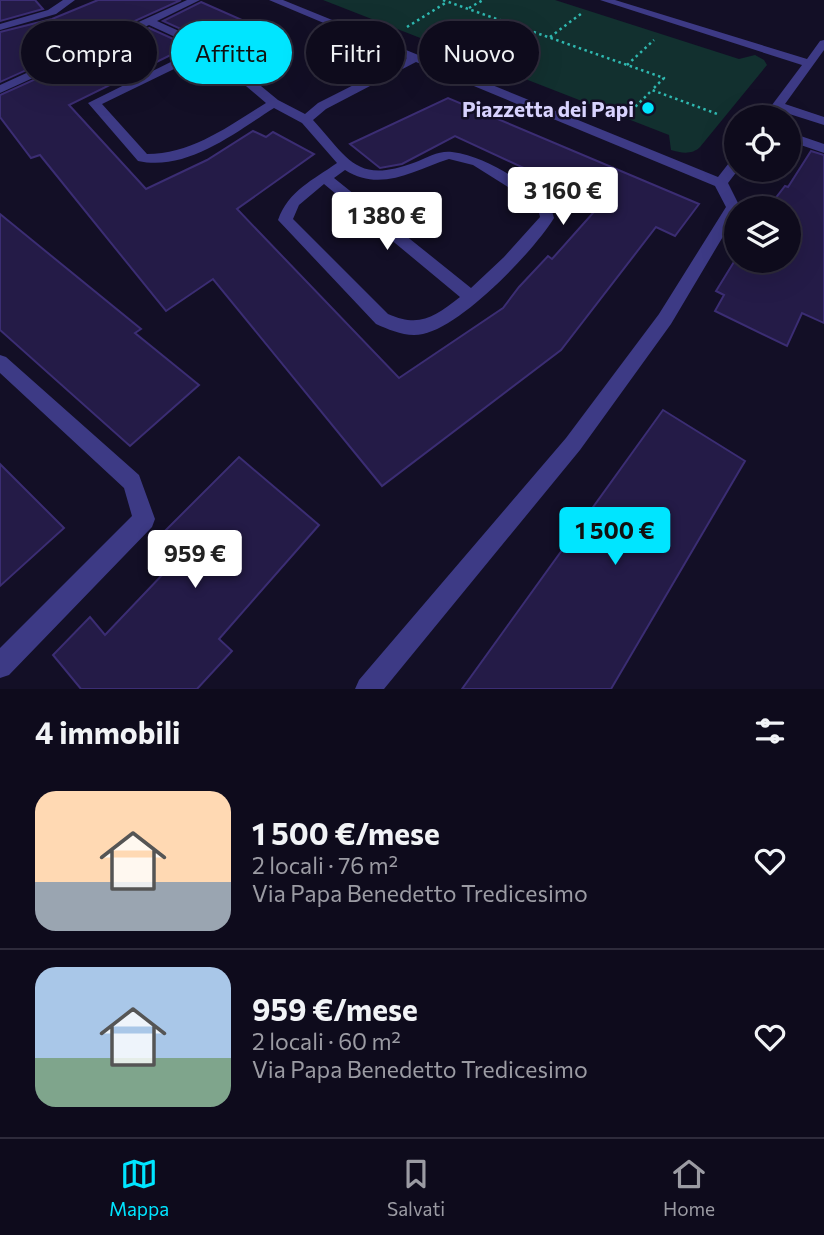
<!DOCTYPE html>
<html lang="it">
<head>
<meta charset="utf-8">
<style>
  body { margin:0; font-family:Commissioner,sans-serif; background:#1c1929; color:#f1f3f6; height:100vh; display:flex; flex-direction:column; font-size:26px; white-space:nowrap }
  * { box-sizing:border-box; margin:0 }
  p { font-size:23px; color:#9b9ba3 }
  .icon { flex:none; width:38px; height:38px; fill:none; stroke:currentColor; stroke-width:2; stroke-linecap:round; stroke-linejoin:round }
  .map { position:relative; height:689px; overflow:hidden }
  .drawer { display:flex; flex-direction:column; background:#0e0b1c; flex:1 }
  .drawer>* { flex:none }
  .top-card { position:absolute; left:21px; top:21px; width:782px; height:63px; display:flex; gap:14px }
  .controls { position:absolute; left:724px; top:105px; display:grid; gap:14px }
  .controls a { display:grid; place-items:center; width:77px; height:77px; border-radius:50%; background:#0e0b1c; box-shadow:0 7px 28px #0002,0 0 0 2px #2e2b3b; font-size:35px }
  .price { position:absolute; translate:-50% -60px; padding:0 16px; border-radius:7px; background:#fff; color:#222; font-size:23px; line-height:46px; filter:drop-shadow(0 2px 4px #0008) }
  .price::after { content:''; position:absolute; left:50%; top:42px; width:21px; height:16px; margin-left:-10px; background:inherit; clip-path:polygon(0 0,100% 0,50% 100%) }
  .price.active { background:#00e5ff; color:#111 }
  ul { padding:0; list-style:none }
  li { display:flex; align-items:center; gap:21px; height:175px; padding:0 35px }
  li+li { border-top:2px solid #2e2b3b }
  li span { display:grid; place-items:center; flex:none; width:196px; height:140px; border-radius:21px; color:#555 }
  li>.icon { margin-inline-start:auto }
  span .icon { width:84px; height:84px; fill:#fffc; stroke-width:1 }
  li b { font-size:30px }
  h2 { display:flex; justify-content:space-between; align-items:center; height:84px; padding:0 35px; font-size:30px }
  .chip { padding:0 24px; border-radius:32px; background:#0e0b1c; box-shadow:0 7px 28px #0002,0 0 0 2px #2e2b3b; font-size:24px; line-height:63px }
  .chip.active { background:#00e5ff; color:#111 }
  .menu { display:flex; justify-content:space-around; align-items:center; height:98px; border-top:2px solid #2e2b3b; background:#0e0b1c; font-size:19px; color:#9b9ba3 }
  .menu a { display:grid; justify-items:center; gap:4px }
  .menu .active { color:#00e5ff }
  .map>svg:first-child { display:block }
  .green { fill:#12302f }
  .building { fill:#241b47; stroke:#3b2d73; stroke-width:2 }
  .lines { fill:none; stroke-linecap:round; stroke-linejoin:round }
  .path { stroke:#2fb8b0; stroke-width:2.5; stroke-dasharray:2.5 3.5; stroke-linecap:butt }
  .street { fill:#3d3a85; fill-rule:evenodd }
  .poi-dot { fill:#00e5ff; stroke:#130f26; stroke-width:2.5 }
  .labels { text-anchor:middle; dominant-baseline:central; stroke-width:5; stroke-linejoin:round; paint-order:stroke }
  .far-poi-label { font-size:21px; font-weight:bold; fill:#d9d4ff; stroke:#130f26; text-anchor:end }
</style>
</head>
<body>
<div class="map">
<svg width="824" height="689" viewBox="0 0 824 689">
  <rect width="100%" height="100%" fill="#130f26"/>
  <path class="green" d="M323 0H555L739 59 755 55 764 60 767 65 700 147C692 155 681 153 671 150L669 135Z"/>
  <g class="building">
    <polygon points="0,0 35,0 43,9 0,21"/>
    <polygon points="98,0 181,0 0,82 0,32 52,19"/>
    <polygon points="201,2 242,20 203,39 163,21"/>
    <polygon points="149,28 189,46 69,105 146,189 207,160 253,131 266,137 273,132 314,154 237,209 399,378 503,308 519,287 548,256 552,259 601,204 455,136 402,164 380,168 350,144 448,98 699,204 675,236 656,227 561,350 382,486 213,279 166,311 40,155 31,158 0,117 0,95"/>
    <polygon points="811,151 824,155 824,323 802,313 787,346 715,311 724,295 716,291 737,257 737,261 789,261 789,208 768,208 785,186 788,187"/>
    <polygon points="0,214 141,329 135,333 199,385 130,446 0,330"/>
    <polygon points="663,410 745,461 611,689 462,689"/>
    <polygon points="239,457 319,525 219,639 232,651 197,689 81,689 53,655 90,617 105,635 184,552 163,533"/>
    <polygon points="0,464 64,528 0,586"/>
  </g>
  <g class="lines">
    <g class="path">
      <polyline points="443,0 664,78 652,90 720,115"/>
      <polyline points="469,8 483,0"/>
      <polyline points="407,27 447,2"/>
      <polyline points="550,37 582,13"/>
      <polyline points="474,53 513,26"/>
      <polyline points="627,65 654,40"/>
      <polyline points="627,115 652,90"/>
    </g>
    <g class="street">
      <polygon points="63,0 75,0 56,14 0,30 0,24 48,10"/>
      <path d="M187 0H200L157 21 212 46 278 100 305 114 318 103 407 58 269 0H283L718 177 732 159 737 158 738 170 728 183 740 207 737 208V213L671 324 580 450 384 689H355L359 680 566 438 659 314 726 207 715 186 416 62 326 109 313 120C350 161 357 184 416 162 427 157 441 150 452 152 489 157 518 181 549 200L554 218C533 252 462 326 423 334 407 338 390 330 376 324L278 220C288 191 313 180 337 163L302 123 274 108C236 132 187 172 138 161L88 103 199 48 149 25 0 93V85ZM207 53 266 103C229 126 192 154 147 154L102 104ZM449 159 473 165 537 205 540 217 504 257 471 288 334 178 345 170C381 193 414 170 449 159ZM324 184 460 297C434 317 420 328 388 314L293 219 299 205Z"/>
      <polygon points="600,0 615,0 807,59 820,41 824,40 824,50 785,104 824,117 824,125 780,111 775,117 763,117 802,65"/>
      <polygon points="789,132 824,144 824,153 789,141"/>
      <polygon points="0,355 6,357 139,475 155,519 152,527 9,675 0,678 0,648 132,516 124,488 0,373"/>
    </g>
  </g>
  <circle class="poi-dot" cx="648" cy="108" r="7"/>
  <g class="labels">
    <g class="far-poi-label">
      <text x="634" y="108">Piazzetta dei Papi</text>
    </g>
  </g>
</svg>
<div class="controls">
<a><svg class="icon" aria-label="locate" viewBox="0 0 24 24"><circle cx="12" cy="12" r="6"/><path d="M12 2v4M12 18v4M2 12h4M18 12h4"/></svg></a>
<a><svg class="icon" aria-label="layers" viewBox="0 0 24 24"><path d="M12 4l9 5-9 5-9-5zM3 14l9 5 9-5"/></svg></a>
</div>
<b class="price" style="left:563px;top:227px">3 160 €</b>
<b class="price" style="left:387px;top:252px">1 380 €</b>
<b class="price active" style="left:615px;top:567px">1 500 €</b>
<b class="price" style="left:195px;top:590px">959 €</b>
<div class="top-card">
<a class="chip">Compra</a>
<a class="chip active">Affitta</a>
<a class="chip">Filtri</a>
<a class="chip">Nuovo</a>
</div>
</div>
<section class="drawer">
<h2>4 immobili<svg class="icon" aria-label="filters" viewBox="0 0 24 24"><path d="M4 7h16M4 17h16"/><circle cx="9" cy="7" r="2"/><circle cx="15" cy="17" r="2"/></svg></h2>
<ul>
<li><span style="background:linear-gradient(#ffd9b3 65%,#9aa5b1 0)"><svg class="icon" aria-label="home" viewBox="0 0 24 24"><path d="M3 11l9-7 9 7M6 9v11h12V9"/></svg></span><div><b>1 500 €/mese</b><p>2 locali · 76 m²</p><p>Via Papa Benedetto Tredicesimo</p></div><svg class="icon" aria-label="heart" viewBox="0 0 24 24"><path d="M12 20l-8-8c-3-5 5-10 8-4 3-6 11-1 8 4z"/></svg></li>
<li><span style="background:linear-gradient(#a9c7e8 65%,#7fa58c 0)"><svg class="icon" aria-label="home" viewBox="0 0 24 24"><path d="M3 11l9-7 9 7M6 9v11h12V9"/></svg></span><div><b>959 €/mese</b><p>2 locali · 60 m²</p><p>Via Papa Benedetto Tredicesimo</p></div><svg class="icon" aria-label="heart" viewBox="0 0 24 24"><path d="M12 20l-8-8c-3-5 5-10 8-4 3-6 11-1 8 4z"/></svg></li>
</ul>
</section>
<nav class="menu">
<a class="active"><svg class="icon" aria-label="map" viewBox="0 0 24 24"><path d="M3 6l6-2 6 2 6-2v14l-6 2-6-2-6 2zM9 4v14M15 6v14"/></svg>Mappa</a>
<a><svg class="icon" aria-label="saved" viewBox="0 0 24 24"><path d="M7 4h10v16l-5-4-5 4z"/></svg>Salvati</a>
<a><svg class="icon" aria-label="home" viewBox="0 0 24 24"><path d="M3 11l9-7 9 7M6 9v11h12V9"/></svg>Home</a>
</nav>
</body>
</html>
